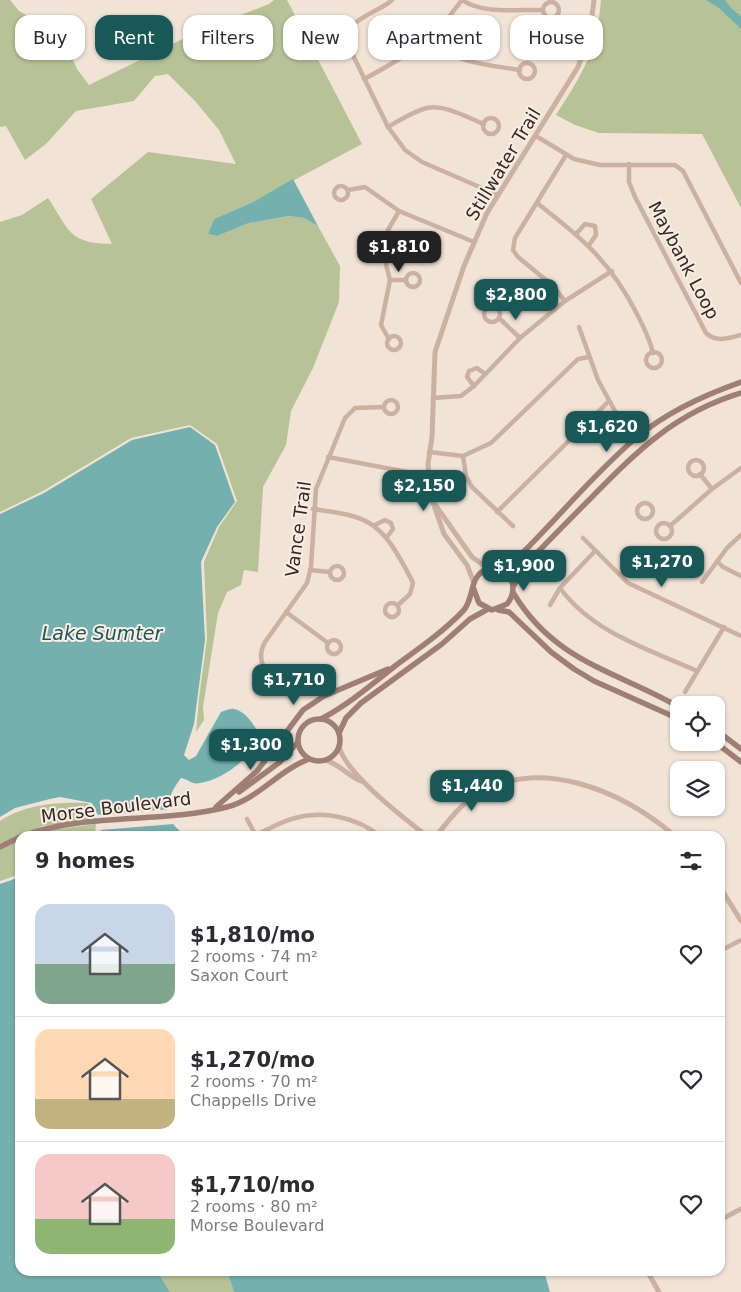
<!DOCTYPE html>
<html lang="en">
<head>
<meta charset="utf-8">
<style>
  body { margin:0; font-family:"DejaVu Sans",sans-serif; background:#f7f7f7; color:#2b2b33; height:100vh; display:flex; flex-direction:column; font-size:19px; white-space:nowrap }
  * { box-sizing:border-box; margin:0 }
  p { font-size:16px; color:#7c7c81 }
  .icon { flex:none; width:28px; height:28px; fill:none; stroke:currentColor; stroke-width:2; stroke-linecap:round; stroke-linejoin:round }
  .map { position:relative; flex:1; overflow:hidden }
  .sheet { position:absolute; left:15px; top:831px; width:710px; height:445px; display:flex; flex-direction:column; background:#fff; border-radius:15px; box-shadow:0 1px 4px #0004 }
  .sheet>* { flex:none }
  .top-card { position:absolute; left:15px; top:15px; width:711px; height:45px; display:flex; gap:10px }
  .buttons { position:absolute; left:670px; top:696px; display:grid; gap:10px }
  .buttons a { display:grid; place-items:center; width:55px; height:55px; border-radius:10px; background:#fff; box-shadow:0 1px 4px #0004; font-size:25px }
  .price { position:absolute; translate:-50% -42px; padding:0 11px; border-radius:10px; background:#185957; color:#fff; font-size:16px; line-height:32px; filter:drop-shadow(0 1px 2px #0008) }
  .price::after { content:''; position:absolute; left:50%; top:30px; width:15px; height:11px; margin-left:-8px; background:inherit; clip-path:polygon(0 0,100% 0,50% 100%) }
  .price.current { background:#222; color:#fff }
  ul { padding:0; list-style:none }
  li { display:flex; align-items:center; gap:15px; height:125px; padding:0 20px }
  li+li { border-top:1px solid #e1e1e2 }
  li span { display:grid; place-items:center; flex:none; width:140px; height:100px; border-radius:15px; color:#555 }
  li>.icon { margin-inline-start:auto }
  span .icon { width:60px; height:60px; fill:#fffc; stroke-width:1 }
  li b { font-size:21px }
  h2 { display:flex; justify-content:space-between; align-items:center; height:60px; padding:0 20px; font-size:21px }
  .pill { padding:0 18px; border-radius:15px; background:#fff; box-shadow:0 1px 4px #0004; font-size:18px; line-height:45px }
  .pill.current { background:#185957; color:#fff }
  .map>svg:first-child { display:block }
  .green { fill:#b7c296 }
  .water { fill:#74b1ae }
  .pier { fill:#f2e3d7 }
  .lines { fill:none; stroke-linecap:round; stroke-linejoin:round }
  .minor { stroke:#cbb1a2; stroke-width:4.5 }
  .tertiary { stroke:#cbb1a2; stroke-width:5 }
  .secondary { stroke:#9f7f74; stroke-width:5.5 }
  .labels { text-anchor:middle; dominant-baseline:central; stroke-width:4; stroke-linejoin:round; paint-order:stroke }
  .street-label { font-size:18px; fill:#352925; stroke:#faede3 }
  .water-label { font-size:19px; font-style:italic; fill:#185957; stroke:#faede3 }
</style>
</head>
<body>
<div class="map">
<svg width="741" height="1292" viewBox="0 0 741 1292">
  <rect width="100%" height="100%" fill="#f2e3d7"/>
  <g class="green">
    <path d="M0 0H10L19 11 46 26 60 40 70 53 77 69 89 85 195 33 269 4 274 0H287L362 144 253 202 214 219 208 234 217 236 249 223 289 216 304 218 318 226 340 266 339 302 313 368 291 411 286 445 263 487 258 572 244 570 241 585 227 592 218 613 203 707 204 720 196 732 199 698 207 639 204 562 219 527 237 501 217 444 190 425 131 438 43 491 0 512V222L22 215 48 198C70 231 68 243 112 244L91 199 148 152 236 164 219 130 195 101 168 74 155 76 134 101 76 111 46 144 25 160 6 126 0 127Z"/>
    <path d="M601 0H741V208L702 134 599 133 575 125 556 115C583 73 597 51 601 0Z"/>
    <path d="M87 803 93 807 96 819 43 826 0 844V821C26 804 57 802 87 803Z"/>
    <polygon points="96,824 95,836 30,836 44,831"/>
    <polygon points="20,840 20,874 0,881 0,850"/>
    <polygon points="157,1271 227,1271 234,1292 170,1292"/>
  </g>
  <g class="water">
    <polygon points="706,0 725,0 732,9 741,16 741,29 719,8"/>
    <polygon points="293,179 318,226 304,218 289,216 249,223 217,236 208,234 214,219 253,202"/>
    <path d="M190 427 215 445 235 502 217 527 201 562 205 640 194 724 184 755 189 760 196 756 221 712C225 711 230 708 234 709 244 710 257 727 259 736 252 758 222 780 200 783 192 785 188 779 181 778 164 800 161 822 188 836H98L103 826 92 803 60 797 50 799 15 808 0 817V514L44 493 132 440Z"/>
    <polygon points="20,877 20,1271 157,1271 170,1292 0,1292 0,884"/>
    <polygon points="227,1271 544,1271 550,1292 234,1292"/>
  </g>
  <polygon class="pier" points="171,809 174,824 100,830 101,827 96,815"/>
  <g class="lines">
    <g class="minor">
      <path d="M392 0C379 12 348 19 345 39L388 127 405 150 422 162 498 195"/>
      <path d="M462 0C486 15 516 9 543 10"/>
      <circle cx="551" cy="10" r="8"/>
      <polyline points="345,38 337,32 338,24 343,21 353,25"/>
      <path d="M429 39C452 63 488 65 520 70"/>
      <circle cx="527" cy="71" r="8"/>
      <path d="M364 79C406 57 434 39 462 0"/>
      <circle cx="491" cy="126" r="8"/>
      <path d="M388 127C400 120 414 111 427 108 445 104 468 118 484 124"/>
      <polyline points="536,136 574,159 600,165 675,165 683,171 741,283"/>
      <path d="M629 164V182L635 197 706 333C717 343 728 338 741 335"/>
      <circle cx="341" cy="193" r="7"/>
      <polyline points="348,190 365,187 399,211 474,242"/>
      <path d="M537 203C582 238 610 261 637 314 643 326 650 339 653 353"/>
      <polyline points="576,234 585,224 595,226 596,235 589,245"/>
      <circle cx="413" cy="280" r="7"/>
      <polyline points="390,280 406,280"/>
      <polyline points="565,301 552,285 518,257 513,250 515,238 566,155"/>
      <circle cx="492" cy="314" r="8"/>
      <polyline points="499,318 520,338"/>
      <polyline points="579,327 598,380 622,424"/>
      <circle cx="394" cy="343" r="7"/>
      <polyline points="389,339 381,325 390,280 382,249 388,230 399,211"/>
      <circle cx="654" cy="360" r="8"/>
      <polyline points="474,386 467,377 469,371 477,368 485,374"/>
      <polyline points="433,398 461,396 474,386 520,338 565,301 612,271"/>
      <circle cx="391" cy="407" r="7"/>
      <polyline points="429,452 463,456 491,443 578,359 589,357"/>
      <polyline points="463,456 466,476 472,487 513,526"/>
      <polyline points="328,457 428,476"/>
      <circle cx="696" cy="468" r="8"/>
      <polyline points="700,474 712,489"/>
      <circle cx="645" cy="511" r="8"/>
      <path d="M313 509C352 515 374 515 396 552 402 562 408 572 413 583L410 594 398 605"/>
      <polyline points="497,512 608,402"/>
      <circle cx="664" cy="531" r="8"/>
      <polyline points="375,525 385,520 391,523 393,529 387,537"/>
      <polyline points="670,526 712,489 741,468"/>
      <polyline points="583,538 628,583 741,636"/>
      <polyline points="717,561 723,567 741,576"/>
      <circle cx="337" cy="573" r="7"/>
      <polyline points="310,570 330,572"/>
      <polyline points="702,582 727,548 741,535"/>
      <path d="M560 588C593 633 648 649 697 671"/>
      <circle cx="392" cy="610" r="7"/>
      <polyline points="550,605 560,588 595,551"/>
      <polyline points="286,612 328,643"/>
      <circle cx="334" cy="647" r="7"/>
      <circle cx="277" cy="681" r="7"/>
      <path d="M271 676C260 666 258 655 265 642L307 583 311 567 316 489 345 418 355 408 384 407"/>
      <polyline points="685,692 724,627"/>
      <polyline points="247,819 256,836"/>
      <path d="M256 835C269 829 282 821 295 818 324 810 358 818 380 836"/>
      <polyline points="720,951 741,940"/>
    </g>
    <g class="tertiary">
      <polyline points="434,503 472,557 489,569"/>
      <polyline points="474,583 467,565 444,534 430,494 428,464 432,437 435,352 464,266 487,213 578,67 589,38 594,0"/>
      <path d="M339 745C343 772 405 819 427 836"/>
      <path d="M325 760C340 764 348 776 361 781"/>
      <path d="M436 836C447 823 458 807 472 798 537 753 622 791 675 836"/>
      <polyline points="720,887 741,921"/>
      <polyline points="720,1220 741,1209"/>
      <polyline points="647,1271 659,1292"/>
    </g>
    <g class="secondary">
      <path d="M498 568 513 562C555 522 592 475 637 437 667 412 704 395 741 382"/>
      <path d="M514 585 521 570C543 546 567 522 590 499 637 451 675 413 741 393"/>
      <path d="M514 594C555 662 616 671 679 707"/>
      <polyline points="498,610 509,612 551,652 574,669 594,681 679,719"/>
      <path d="M321 719C348 705 371 685 395 666 418 649 443 632 463 611 474 600 469 580 483 571 504 558 523 585 507 604L492 610 479 603 473 587"/>
      <circle cx="319" cy="740" r="21"/>
      <polyline points="716,730 741,749"/>
      <polyline points="339,733 346,718 361,703 442,644 470,619 488,609"/>
      <polyline points="715,742 741,762"/>
      <polyline points="239,792 280,762 298,742"/>
      <polyline points="216,807 257,771 303,710 324,696 388,669"/>
      <path d="M22 836C88 812 160 824 227 807 258 799 279 770 309 759"/>
      <polyline points="0,847 20,837"/>
    </g>
  </g>
  <g class="labels">
    <g class="street-label">
      <text transform="translate(503 164) rotate(-59)">Stillwater Trail</text>
      <text transform="translate(684 260) rotate(62)">Maybank Loop</text>
      <text transform="translate(298 529) rotate(-82)">Vance Trail</text>
      <text transform="translate(116 807) rotate(-7)">Morse Boulevard</text>
    </g>
    <g class="water-label">
      <text x="102" y="633">Lake Sumter</text>
    </g>
  </g>
</svg>
<div class="buttons">
<a><svg class="icon" aria-label="locate" viewBox="0 0 24 24"><circle cx="12" cy="12" r="6"/><path d="M12 2v4M12 18v4M2 12h4M18 12h4"/></svg></a>
<a><svg class="icon" aria-label="layers" viewBox="0 0 24 24"><path d="M12 4l9 5-9 5-9-5zM3 14l9 5 9-5"/></svg></a>
</div>
<b class="price current" style="left:399px;top:273px">$1,810</b>
<b class="price" style="left:516px;top:321px">$2,800</b>
<b class="price" style="left:607px;top:453px">$1,620</b>
<b class="price" style="left:424px;top:512px">$2,150</b>
<b class="price" style="left:662px;top:588px">$1,270</b>
<b class="price" style="left:524px;top:592px">$1,900</b>
<b class="price" style="left:294px;top:706px">$1,710</b>
<b class="price" style="left:251px;top:771px">$1,300</b>
<b class="price" style="left:472px;top:812px">$1,440</b>
<div class="top-card">
<a class="pill">Buy</a>
<a class="pill current">Rent</a>
<a class="pill">Filters</a>
<a class="pill">New</a>
<a class="pill">Apartment</a>
<a class="pill">House</a>
</div>
<section class="sheet">
<h2>9 homes<svg class="icon" aria-label="filters" viewBox="0 0 24 24"><path d="M4 7h16M4 17h16"/><circle cx="9" cy="7" r="2"/><circle cx="15" cy="17" r="2"/></svg></h2>
<ul>
<li><span style="background:linear-gradient(#c9d6e8 60%,#7fa58c 0)"><svg class="icon" aria-label="home" viewBox="0 0 24 24"><path d="M3 11l9-7 9 7M6 9v11h12V9"/></svg></span><div><b>$1,810/mo</b><p>2 rooms · 74 m²</p><p>Saxon Court</p></div><svg class="icon" aria-label="heart" viewBox="0 0 24 24"><path d="M12 20l-8-8c-3-5 5-10 8-4 3-6 11-1 8 4z"/></svg></li>
<li><span style="background:linear-gradient(#ffd9b3 70%,#c2b280 0)"><svg class="icon" aria-label="home" viewBox="0 0 24 24"><path d="M3 11l9-7 9 7M6 9v11h12V9"/></svg></span><div><b>$1,270/mo</b><p>2 rooms · 70 m²</p><p>Chappells Drive</p></div><svg class="icon" aria-label="heart" viewBox="0 0 24 24"><path d="M12 20l-8-8c-3-5 5-10 8-4 3-6 11-1 8 4z"/></svg></li>
<li><span style="background:linear-gradient(#f6c9c9 65%,#8fb573 0)"><svg class="icon" aria-label="home" viewBox="0 0 24 24"><path d="M3 11l9-7 9 7M6 9v11h12V9"/></svg></span><div><b>$1,710/mo</b><p>2 rooms · 80 m²</p><p>Morse Boulevard</p></div><svg class="icon" aria-label="heart" viewBox="0 0 24 24"><path d="M12 20l-8-8c-3-5 5-10 8-4 3-6 11-1 8 4z"/></svg></li>
</ul>
</section>
</div>
</body>
</html>
